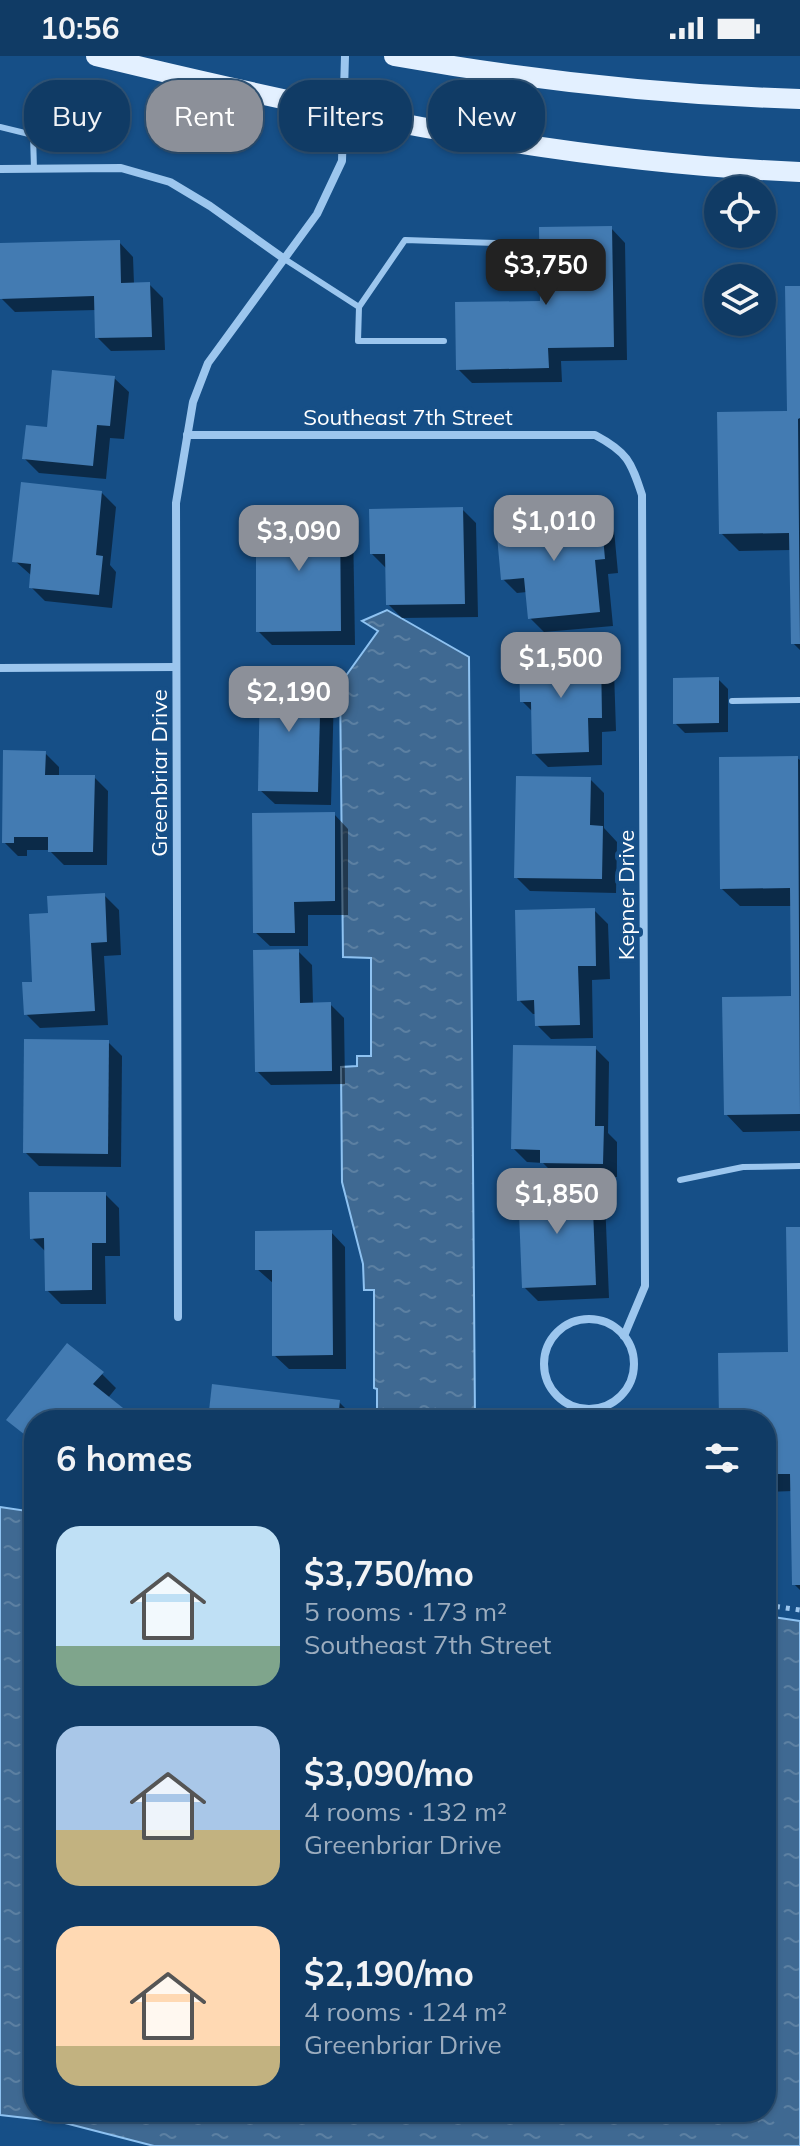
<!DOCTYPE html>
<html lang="en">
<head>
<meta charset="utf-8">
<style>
  body { margin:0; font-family:Mulish,sans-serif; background:#19426b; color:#f1f3f6; height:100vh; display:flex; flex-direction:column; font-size:30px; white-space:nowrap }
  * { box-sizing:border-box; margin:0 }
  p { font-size:26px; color:#9cadbf }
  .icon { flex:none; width:44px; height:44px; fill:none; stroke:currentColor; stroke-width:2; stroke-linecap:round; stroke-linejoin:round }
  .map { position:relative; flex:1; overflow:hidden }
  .drawer { position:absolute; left:24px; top:1354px; width:752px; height:712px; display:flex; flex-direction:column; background:#103b65; border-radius:32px; box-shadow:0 2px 6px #0004,0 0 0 2px #305579 }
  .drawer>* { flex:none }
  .hud { position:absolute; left:24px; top:24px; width:752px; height:72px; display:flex; gap:16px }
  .tools { position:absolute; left:704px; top:120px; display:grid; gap:16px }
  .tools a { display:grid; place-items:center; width:72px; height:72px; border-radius:50%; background:#103b65; box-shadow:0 2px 6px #0004,0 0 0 2px #305579; font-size:40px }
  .price { position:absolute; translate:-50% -68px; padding:0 18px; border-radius:16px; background:#8c9099; color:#fff; font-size:26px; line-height:52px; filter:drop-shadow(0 2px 4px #0008) }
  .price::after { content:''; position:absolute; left:50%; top:48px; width:24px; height:18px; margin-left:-12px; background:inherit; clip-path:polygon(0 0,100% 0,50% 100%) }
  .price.active { background:#222; color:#fff }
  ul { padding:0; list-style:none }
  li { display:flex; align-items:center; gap:24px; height:200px; padding:0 32px }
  li span { display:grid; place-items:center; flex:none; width:224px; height:160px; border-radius:24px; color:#555 }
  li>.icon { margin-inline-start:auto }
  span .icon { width:96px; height:96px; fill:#fffc; stroke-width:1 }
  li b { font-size:34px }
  h2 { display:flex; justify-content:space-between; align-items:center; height:96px; padding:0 32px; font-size:34px }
  .tag { padding:0 28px; border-radius:32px; background:#103b65; box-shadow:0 2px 6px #0004,0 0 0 2px #305579; font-size:28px; line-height:72px }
  .tag.active { background:#8c9099; color:#fff }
  .status { display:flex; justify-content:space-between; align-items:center; height:56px; padding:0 40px; background:#103b65; direction:ltr }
  .status svg { height:22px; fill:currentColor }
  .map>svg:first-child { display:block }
  .water { fill:url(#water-ripples); stroke:#8ec2f1; stroke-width:2 }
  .shadow { fill:#0007 }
  .building { fill:#437bb2 }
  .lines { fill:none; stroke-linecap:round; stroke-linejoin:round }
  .path { stroke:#9cc6ee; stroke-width:5; stroke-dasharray:4 6; stroke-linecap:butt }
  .service { stroke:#9cc6ee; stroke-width:6 }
  .minor { stroke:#9cc6ee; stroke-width:8 }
  .primary { stroke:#e3f0ff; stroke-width:20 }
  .labels { text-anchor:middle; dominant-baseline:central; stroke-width:8; stroke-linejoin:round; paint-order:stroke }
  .street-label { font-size:22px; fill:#fff; stroke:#164f87 }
</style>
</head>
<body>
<div class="status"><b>10:56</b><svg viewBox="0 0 49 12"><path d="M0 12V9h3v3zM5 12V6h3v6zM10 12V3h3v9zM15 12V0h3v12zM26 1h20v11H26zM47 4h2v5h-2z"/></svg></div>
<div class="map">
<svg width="800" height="2090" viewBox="0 0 800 2090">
  <defs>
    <pattern id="water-ripples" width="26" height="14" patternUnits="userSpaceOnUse" patternTransform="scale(2)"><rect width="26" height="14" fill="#3f6992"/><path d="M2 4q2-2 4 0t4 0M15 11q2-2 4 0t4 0" fill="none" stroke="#5c80a2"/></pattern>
  </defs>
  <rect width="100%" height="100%" fill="#164f87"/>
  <g class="water">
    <polygon points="387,554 469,601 475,1364 377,1364 377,1333 374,1332 374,1234 364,1234 363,1208 342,1126 341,1011 357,1010 357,1000 371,1000 371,902 343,901 340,628 378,575 362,565"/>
    <polygon points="0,1451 34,1456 34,2056 766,2056 766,1560 800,1565 800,2090 154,2090 61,2066 0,2059"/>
  </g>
  <g class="shadow">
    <polygon points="611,172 625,187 627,304 561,305 562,326 472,327 458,313 542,247"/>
    <polygon points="119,186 133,201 134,228 149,228 163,242 165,294 111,295 97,281 96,254 15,256 1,242 0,189"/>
    <polygon points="800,232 800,594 793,587 791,494 739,495 721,477 789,357"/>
    <polygon points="114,322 129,336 124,383 110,382 106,423 39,417 25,403 48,373"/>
    <polygon points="102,437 116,451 110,509 116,516 112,552 45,545 31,531 32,520 15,505"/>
    <polygon points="462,453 476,467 478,561 402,562 388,548 386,512 372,498"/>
    <polygon points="339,455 353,469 355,589 272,589 258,575"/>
    <polygon points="600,460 614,474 618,517 608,518 613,570 544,576 530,562 527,536 517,537 503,523"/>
    <polygon points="600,601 614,615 616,675 602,676 602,709 548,711 534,697 533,656 522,645"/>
    <polygon points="320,623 334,637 331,749 275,748 260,734"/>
    <polygon points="718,623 728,633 728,676 685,677 675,667"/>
    <polygon points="45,697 59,711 59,721 94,721 108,735 107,809 64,809 49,794 27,794 27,800 18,800 4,786"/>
    <polygon points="797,702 800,704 800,1075 743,1076 726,1058 793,942 792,850 740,850 722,833"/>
    <polygon points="590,723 604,737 604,772 617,786 616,837 530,835 516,821"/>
    <polygon points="334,758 348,773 348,859 308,859 308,890 270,890 255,876"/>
    <polygon points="104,839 119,854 121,899 104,900 108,969 40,972 26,958 50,859"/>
    <polygon points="594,854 608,868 610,923 592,924 593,982 551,983 537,969 536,958 533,958 519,944"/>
    <polygon points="298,895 312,909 313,948 330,948 344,962 345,1028 271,1029 257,1015"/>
    <polygon points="108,986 122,1000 121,1111 39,1110 25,1096"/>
    <polygon points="595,992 609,1006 608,1077 617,1086 617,1121 556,1120 543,1107 527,1106 513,1092"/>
    <polygon points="591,1130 605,1144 609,1242 538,1245 524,1231"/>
    <polygon points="105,1138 119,1152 120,1200 105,1200 106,1248 61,1248 47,1234 46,1196 32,1182"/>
    <polygon points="800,1173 800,1534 794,1528 793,1435 766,1436 766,1364 721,1364 790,1298"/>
    <polygon points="331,1176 345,1191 346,1313 289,1313 274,1299 274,1228 257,1213"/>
    <polygon points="102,1318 116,1332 108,1342 135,1364 34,1364 34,1387 9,1364"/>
    <polygon points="339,1346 357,1364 210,1364"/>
  </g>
  <g class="building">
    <polygon points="612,170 614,291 548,292 549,312 456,314 455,246 540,245 539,171"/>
    <polygon points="120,184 121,227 150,226 152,281 95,282 94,240 0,243 0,187"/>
    <polygon points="785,230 800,230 800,362 798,363 800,588 791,588 789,477 719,478 717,356 787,355"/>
    <polygon points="52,314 115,320 110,370 97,369 93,410 22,403 26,369 47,371"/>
    <polygon points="21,426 102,435 96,499 103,500 99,539 29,532 31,508 12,506"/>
    <polygon points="463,451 465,548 386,549 385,498 370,498 369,453"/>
    <polygon points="290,453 340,453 341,575 256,576 256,466 290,465"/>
    <polygon points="601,458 605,503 595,504 600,556 528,563 524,522 501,524 496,469"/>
    <polygon points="601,599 602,662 588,662 589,696 532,698 531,646 520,646 519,601"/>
    <polygon points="260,620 321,621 318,736 258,735"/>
    <polygon points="719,621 719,667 673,668 673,622"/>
    <polygon points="3,694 46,695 45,719 95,719 93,796 48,796 48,781 14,781 14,787 2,787"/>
    <polygon points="798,700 800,1058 724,1059 722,941 791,940 790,832 720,833 719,701"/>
    <polygon points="516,720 591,721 590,769 603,770 602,823 514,822"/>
    <polygon points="335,756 335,845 294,846 295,877 253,877 252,757"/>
    <polygon points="105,837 107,886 91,887 95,955 24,959 22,926 32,926 29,858 48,857 47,840"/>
    <polygon points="595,852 596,910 578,910 580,969 535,970 534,944 517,945 515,854"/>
    <polygon points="299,893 300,947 331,946 332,1015 255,1016 253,894"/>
    <polygon points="24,983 109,984 108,1098 23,1097"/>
    <polygon points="513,989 596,990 595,1070 604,1070 603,1108 540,1107 540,1094 511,1093"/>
    <polygon points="592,1128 596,1229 522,1232 518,1131"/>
    <polygon points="29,1136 106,1136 106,1187 92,1187 92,1234 45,1235 44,1182 30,1183"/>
    <polygon points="786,1171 800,1171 800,1529 792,1529 790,1418 766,1418 766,1364 719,1364 718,1297 788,1296"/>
    <polygon points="332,1174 333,1299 272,1300 272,1214 255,1214 255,1175"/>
    <polygon points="67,1287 104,1316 93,1328 138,1364 34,1364 34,1386 6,1364"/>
    <polygon points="212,1328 340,1344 338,1364 208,1364"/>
  </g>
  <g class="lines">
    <polyline class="path" points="766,1549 800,1554"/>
    <g class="service">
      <polyline points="0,71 33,79 34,113"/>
      <polyline points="283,202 359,251 405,184 528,188"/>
      <polyline points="359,251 358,285 444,285"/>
      <polyline points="732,645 800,644"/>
      <polyline points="680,1124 743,1111 800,1110"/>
    </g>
    <g class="minor">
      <polyline points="0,113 121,112 170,126 210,150 283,202"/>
      <path d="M187 379H595C627 396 631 405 642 439L645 1230 624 1280"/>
      <polyline points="0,612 176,611"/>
      <polyline points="178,1261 176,447 193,346 208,307 317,158 342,105 345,0"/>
      <circle cx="589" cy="1308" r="45"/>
    </g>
    <g class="primary">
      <path d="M96 0C328 56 560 106 800 116"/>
      <path d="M394 0C528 24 664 39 800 43"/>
    </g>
  </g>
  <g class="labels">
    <g class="street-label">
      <text x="408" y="361">Southeast 7th Street</text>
      <text transform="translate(159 717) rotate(-90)">Greenbriar Drive</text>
      <text transform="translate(626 839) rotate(-90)">Kepner Drive</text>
    </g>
  </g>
</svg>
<div class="tools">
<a><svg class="icon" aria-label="locate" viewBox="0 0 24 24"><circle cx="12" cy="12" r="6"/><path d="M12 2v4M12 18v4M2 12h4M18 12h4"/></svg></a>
<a><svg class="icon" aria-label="layers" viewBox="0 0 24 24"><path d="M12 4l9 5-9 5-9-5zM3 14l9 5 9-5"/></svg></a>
</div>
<b class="price active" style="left:546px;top:251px">$3,750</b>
<b class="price" style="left:554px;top:507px">$1,010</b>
<b class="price" style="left:299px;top:517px">$3,090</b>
<b class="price" style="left:561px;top:644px">$1,500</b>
<b class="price" style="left:289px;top:678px">$2,190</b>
<b class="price" style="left:557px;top:1180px">$1,850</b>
<div class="hud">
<a class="tag">Buy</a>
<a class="tag active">Rent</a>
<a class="tag">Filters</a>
<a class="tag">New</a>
</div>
<section class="drawer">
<h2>6 homes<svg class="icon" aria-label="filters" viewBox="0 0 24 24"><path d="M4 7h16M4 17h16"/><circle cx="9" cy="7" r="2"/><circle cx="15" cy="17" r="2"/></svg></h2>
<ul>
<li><span style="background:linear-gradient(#bfe0f5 75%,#7fa58c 0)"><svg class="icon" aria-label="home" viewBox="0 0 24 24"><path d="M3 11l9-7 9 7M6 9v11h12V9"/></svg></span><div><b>$3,750/mo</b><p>5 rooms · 173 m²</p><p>Southeast 7th Street</p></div></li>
<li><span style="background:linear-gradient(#a9c7e8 65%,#c2b280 0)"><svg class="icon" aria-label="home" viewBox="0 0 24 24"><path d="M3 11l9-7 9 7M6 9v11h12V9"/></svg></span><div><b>$3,090/mo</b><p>4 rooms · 132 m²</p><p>Greenbriar Drive</p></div></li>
<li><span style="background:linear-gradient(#ffd9b3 75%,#c2b280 0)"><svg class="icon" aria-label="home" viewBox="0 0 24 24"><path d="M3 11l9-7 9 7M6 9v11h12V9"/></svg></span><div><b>$2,190/mo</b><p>4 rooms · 124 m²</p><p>Greenbriar Drive</p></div></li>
</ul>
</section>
</div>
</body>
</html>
